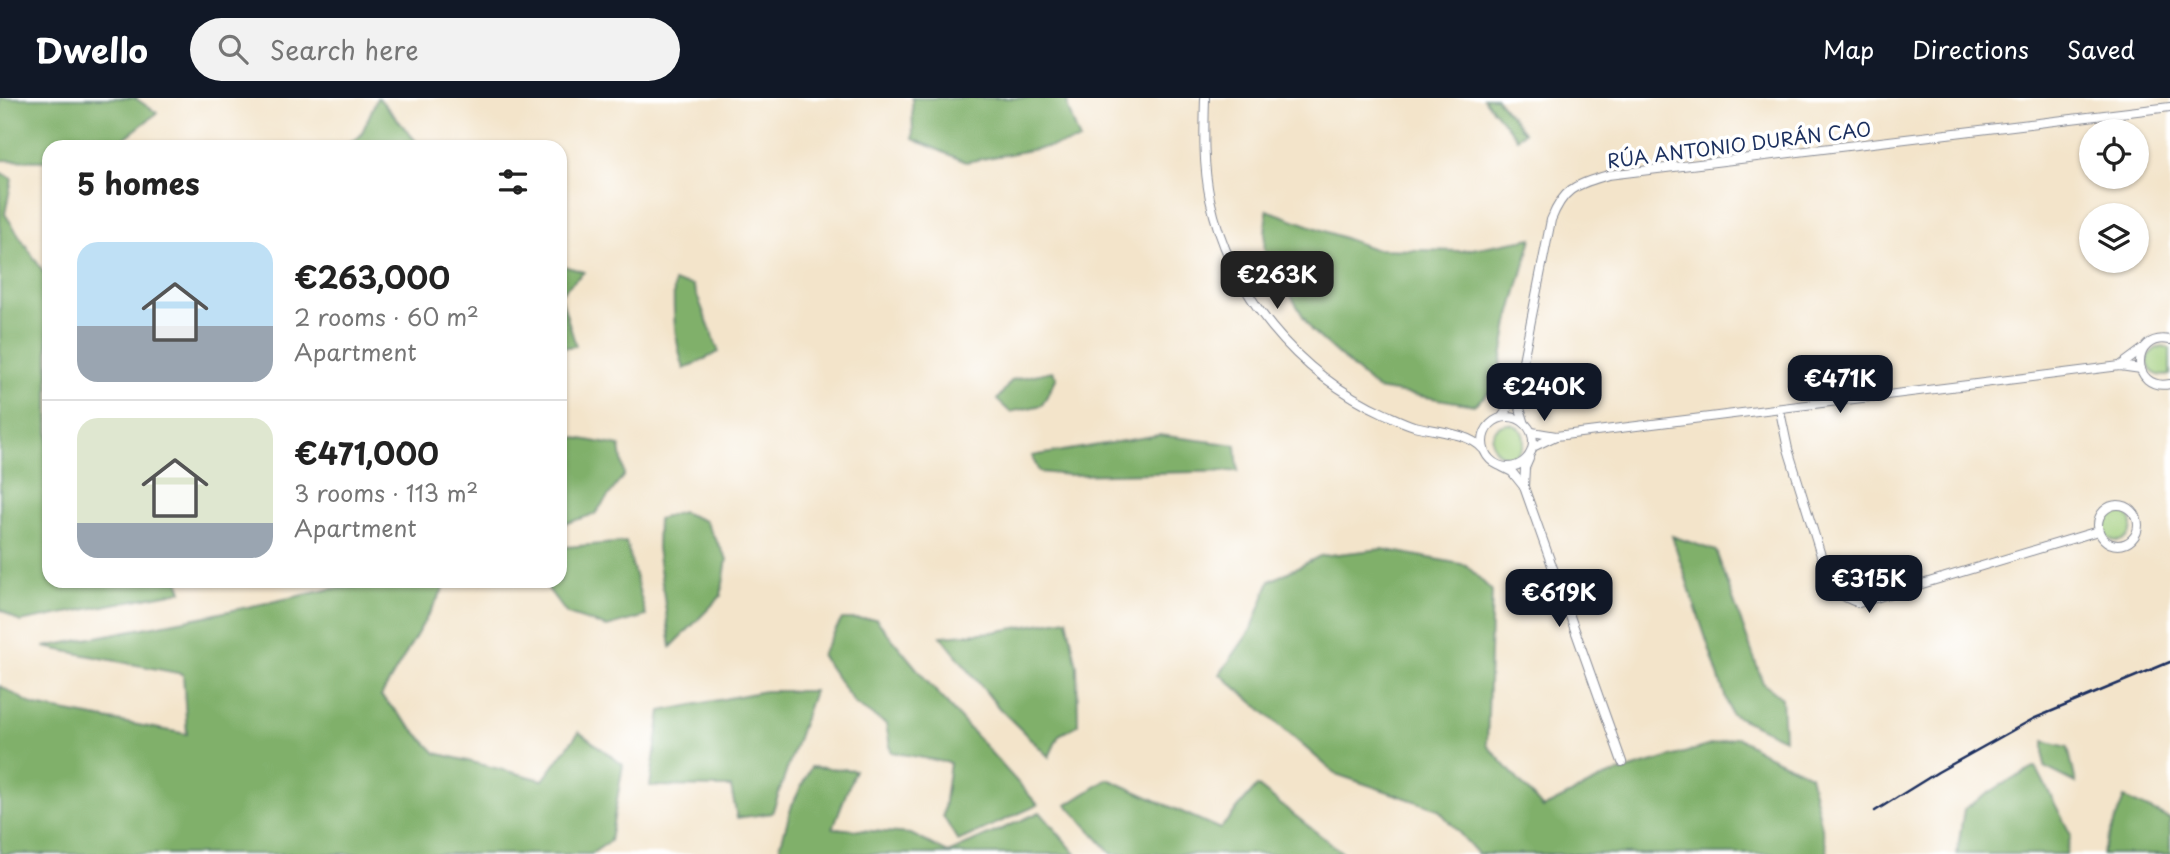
<!DOCTYPE html>
<html lang="en">
<head>
<meta charset="utf-8">
<style>
  body { margin:0; font-family:"Playpen Sans",sans-serif; background:#f2f2f2; color:#222; height:100vh; display:flex; flex-direction:column; font-size:26px; white-space:nowrap }
  * { box-sizing:border-box; margin:0 }
  p { font-size:23px; color:#767676 }
  .icon { flex:none; width:38px; height:38px; fill:none; stroke:currentColor; stroke-width:2; stroke-linecap:round; stroke-linejoin:round }
  .map { position:relative; flex:1; overflow:hidden }
  .panel { position:absolute; left:42px; top:42px; width:525px; height:448px; display:flex; flex-direction:column; background:#fff; border-radius:21px; box-shadow:0 2px 5px #0004 }
  .panel>* { flex:none }
  .controls { position:absolute; left:2079px; top:21px; display:grid; gap:14px }
  .controls a { display:grid; place-items:center; width:70px; height:70px; border-radius:50%; background:#fff; box-shadow:0 2px 5px #0004; font-size:35px }
  .price { position:absolute; translate:-50% -60px; padding:0 16px; border-radius:14px; background:#111827; color:#fff; font-size:23px; line-height:46px; filter:drop-shadow(0 2px 4px #0008) }
  .price::after { content:''; position:absolute; left:50%; top:42px; width:21px; height:16px; margin-left:-10px; background:inherit; clip-path:polygon(0 0,100% 0,50% 100%) }
  .price.selected { background:#222; color:#fff }
  ul { padding:0; list-style:none }
  li { display:flex; align-items:center; gap:21px; height:175px; padding:0 35px }
  li+li { border-top:2px solid #e0e0e0 }
  li span { display:grid; place-items:center; flex:none; width:196px; height:140px; border-radius:21px; color:#555 }
  li>.icon { margin-inline-start:auto }
  span .icon { width:84px; height:84px; fill:#fffc; stroke-width:1 }
  li b { font-size:30px }
  h2 { display:flex; justify-content:space-between; align-items:center; height:84px; padding:0 35px; font-size:30px }
  header { display:flex; align-items:center; gap:42px; box-sizing:border-box; height:98px; padding:0 35px; background:#111827; color:#fff }
  header strong { font-size:33px }
  nav { display:flex; gap:38px; margin-inline-start:auto; font-size:24px }
  .search { width:490px; height:63px; background:#f2f2f2; display:flex; align-items:center; gap:18px; box-sizing:border-box; padding:0 24px; border-radius:38px; color:#767676; font-size:26px }
  .map>svg:first-child { display:block }
  .green { fill:#a0cd7b; stroke:#5e7e6c; stroke-width:2 }
  .forest { fill:#80b06b; stroke:#4e7064; stroke-width:2 }
  .lines { fill:none; stroke-linecap:round; stroke-linejoin:round }
  .street-casing { stroke:#878a94; stroke-width:10 }
  .street { stroke:#fff; stroke-width:8 }
  .rail { stroke:#1b2f5e; stroke-width:2.5 }
  .labels { text-anchor:middle; dominant-baseline:central; stroke-width:7; stroke-linejoin:round; paint-order:stroke }
  .street-label { font-size:19px; fill:#1b2f5e; stroke:#fff }
</style>
</head>
<body>
<header>
<strong>Dwello</strong>
<div class="search"><svg class="icon" aria-label="search" viewBox="0 0 24 24"><circle cx="10" cy="10" r="6"/><path d="M15 15l6 6"/></svg>Search here</div>
<nav><a>Map</a><a>Directions</a><a>Saved</a></nav>
</header>
<div class="map">
<svg width="2170" height="756" viewBox="0 0 2170 756">
  <rect width="100%" height="100%" fill="#fff"/>
  <filter id="ink" filterUnits="userSpaceOnUse"><feTurbulence type="fractalNoise" baseFrequency=".0143" numOctaves="2"/><feDisplacementMap in="SourceGraphic" scale="14" xChannelSelector="R" yChannelSelector="G"/><feConvolveMatrix kernelMatrix="1 2 1 2 8 2 1 2 1" color-interpolation-filters="sRGB"/></filter>
  <filter id="wash" filterUnits="userSpaceOnUse"><feTurbulence type="fractalNoise" baseFrequency=".00686" numOctaves="4" result="noise"/><feDisplacementMap in="SourceGraphic" scale="28" xChannelSelector="R" yChannelSelector="G"/><feGaussianBlur stdDeviation="1.57" result="paint"/><feColorMatrix in="noise" values="0 0 0 0 0 0 0 0 0 0 0 0 0 0 0 0 0 1.4 0 .05"/><feComposite in="paint" operator="in"/></filter>
  <g filter="url(#wash)">
    <rect width="100%" height="100%" fill="#f3e4ca"/>
    <g class="green">
      <path d="M2162 248 2170 250V277C2147 283 2139 255 2162 248Z"/>
      <circle cx="1508" cy="342" r="16"/>
      <circle cx="2117" cy="428" r="15"/>
    </g>
    <g class="forest">
      <polygon points="0,0 135,0 157,15 113,49 49,49 49,63 0,62"/>
      <polygon points="377,0 379,0 421,49 344,49 361,37"/>
      <polygon points="912,0 1067,0 1068,10 1080,43 966,64 913,41"/>
      <polygon points="1483,0 1496,0 1524,34 1517,40"/>
      <polygon points="0,74 12,81 5,116 48,181 49,483 178,483 182,493 20,524 0,511"/>
      <polygon points="1267,112 1374,151 1461,153 1532,140 1508,225 1497,288 1474,307 1377,291 1311,232 1264,151"/>
      <polygon points="561,167 584,174 560,196 576,248 560,250 560,168"/>
      <path d="M674 184 693 187 719 254 684 271C674 239 673 217 674 184Z"/>
      <polygon points="1052,273 1057,279 1042,307 1010,314 997,302 1012,282"/>
      <polygon points="560,337 620,348 624,377 595,416 561,427"/>
      <polygon points="1159,337 1236,347 1238,373 1069,377 1039,374 1032,358"/>
      <polygon points="682,414 705,423 727,461 721,498 671,549 657,450 658,421"/>
      <polygon points="1672,438 1716,453 1763,585 1782,600 1784,641 1731,616"/>
      <polygon points="626,444 646,518 607,529 567,516 542,483 560,483 560,452 566,449"/>
      <polygon points="1382,451 1466,467 1492,493 1487,647 1543,710 1607,678 1737,639 1769,658 1810,677 1828,756 1478,756 1438,711 1336,676 1220,576 1252,530 1270,483 1320,458"/>
      <polygon points="416,483 448,483 381,598 436,655 543,682 579,634 623,667 610,743 591,756 0,756 0,588 35,608 187,636 183,576 44,549 206,518 331,491"/>
      <polygon points="842,521 876,521 931,588 1038,707 958,743 943,718 950,665 891,654 886,626 855,606 821,557"/>
      <polygon points="1067,521 1077,568 1078,627 1059,637 1049,659 999,610 941,538 993,534"/>
      <polygon points="765,593 814,593 772,715 737,720 731,689 650,688 661,613"/>
      <polygon points="2044,643 2068,649 2076,685 2044,669"/>
      <polygon points="811,669 855,672 833,730 911,736 948,755 1040,714 1076,756 778,756 792,707"/>
      <polygon points="2036,669 2071,737 2066,756 1957,756 1964,711 2001,687"/>
      <polygon points="1108,681 1220,731 1257,688 1344,756 1112,756 1067,707"/>
      <polygon points="2124,700 2170,721 2170,756 2102,756"/>
    </g>
  </g>
  <g filter="url(#ink)">
    <g class="lines">
      <g class="street-casing">
        <g id="street">
          <path d="M1205 0C1204 34 1203 67 1210 101 1230 195 1297 276 1385 316 1394 320 1404 325 1414 328 1435 333 1469 335 1483 351"/>
          <path d="M2170 242C2130 234 2130 294 2170 286"/>
          <polyline points="2120,268 2143,251"/>
          <path d="M1781 318 1788 351 1827 477C1836 495 1840 498 1859 505L2098 433"/>
          <circle cx="1508" cy="344" r="25"/>
          <polyline points="1502,319 1516,298"/>
          <path d="M1524 323 1516 298 1551 122C1564 89 1576 87 1608 77L2170 9"/>
          <polyline points="1532,334 1556,338 2120,268 2141,271"/>
          <polyline points="1533,349 1556,338"/>
          <polyline points="1502,369 1512,374 1524,389 1622,664"/>
          <polyline points="1524,389 1525,370 1529,361"/>
          <circle cx="2118" cy="427" r="20"/>
        </g>
      </g>
      <use href="#street" class="street"/>
      <polyline class="rail" points="1875,713 1938,674 2033,621 2170,564"/>
    </g>
  </g>
  <g class="labels">
    <g class="street-label">
      <text transform="translate(1739 46) rotate(-7)">RÚA ANTONIO DURÁN CAO</text>
    </g>
  </g>
</svg>
<div class="controls">
<a><svg class="icon" aria-label="locate" viewBox="0 0 24 24"><circle cx="12" cy="12" r="6"/><path d="M12 2v4M12 18v4M2 12h4M18 12h4"/></svg></a>
<a><svg class="icon" aria-label="layers" viewBox="0 0 24 24"><path d="M12 4l9 5-9 5-9-5zM3 14l9 5 9-5"/></svg></a>
</div>
<b class="price selected" style="left:1277px;top:213px">€263K</b>
<b class="price" style="left:1840px;top:317px">€471K</b>
<b class="price" style="left:1544px;top:325px">€240K</b>
<b class="price" style="left:1869px;top:517px">€315K</b>
<b class="price" style="left:1559px;top:531px">€619K</b>
<section class="panel">
<h2>5 homes<svg class="icon" aria-label="filters" viewBox="0 0 24 24"><path d="M4 7h16M4 17h16"/><circle cx="9" cy="7" r="2"/><circle cx="15" cy="17" r="2"/></svg></h2>
<ul>
<li><span style="background:linear-gradient(#bfe0f5 60%,#9aa5b1 0)"><svg class="icon" aria-label="home" viewBox="0 0 24 24"><path d="M3 11l9-7 9 7M6 9v11h12V9"/></svg></span><div><b>€263,000</b><p>2 rooms · 60 m²</p><p>Apartment</p></div></li>
<li><span style="background:linear-gradient(#dfe7d0 75%,#9aa5b1 0)"><svg class="icon" aria-label="home" viewBox="0 0 24 24"><path d="M3 11l9-7 9 7M6 9v11h12V9"/></svg></span><div><b>€471,000</b><p>3 rooms · 113 m²</p><p>Apartment</p></div></li>
</ul>
</section>
</div>
</body>
</html>
